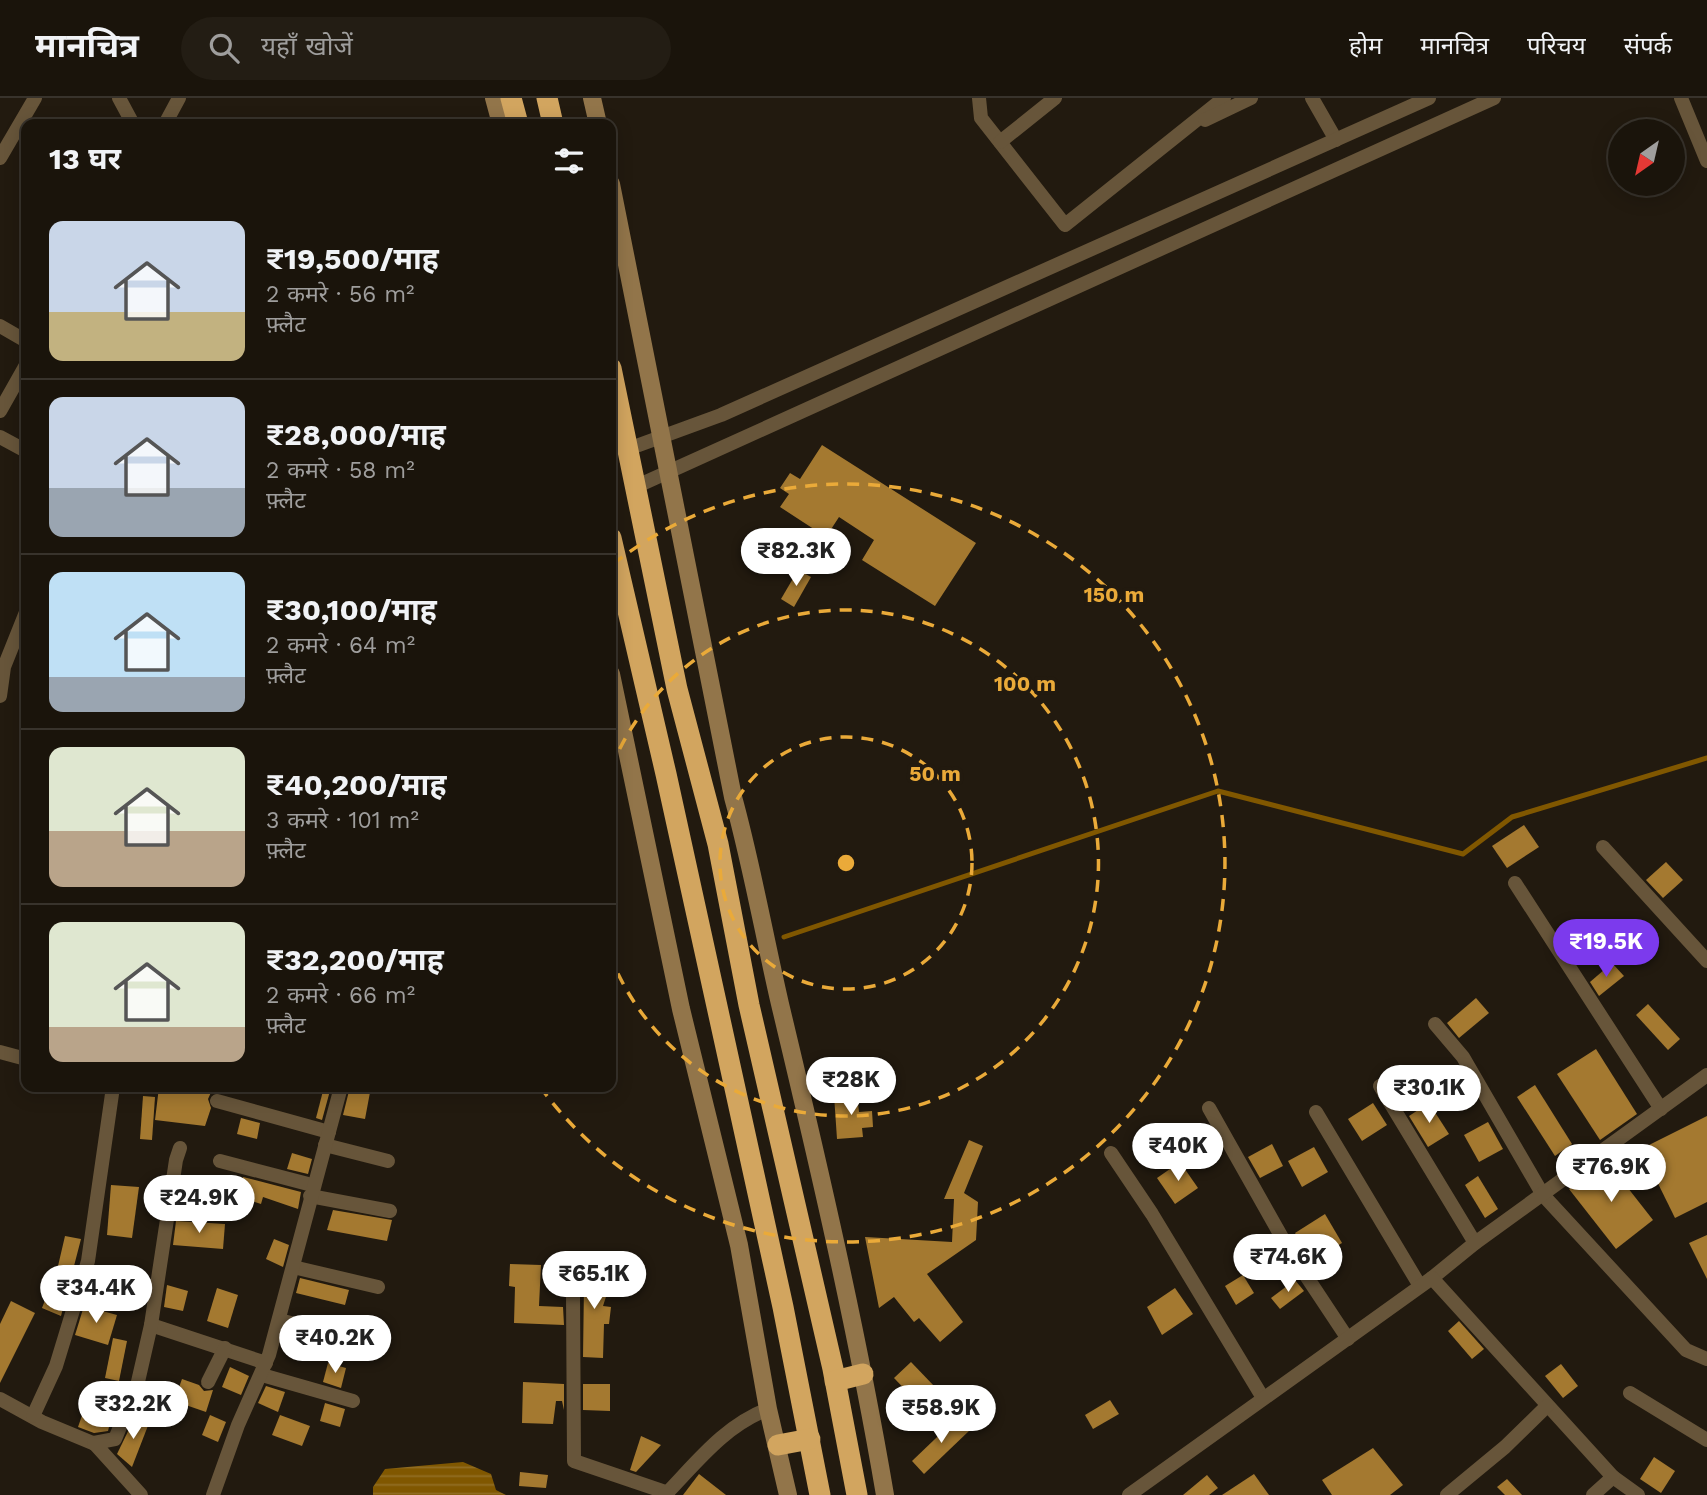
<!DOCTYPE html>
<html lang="hi">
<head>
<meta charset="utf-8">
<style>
  body { margin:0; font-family:"Work Sans","Noto Sans Devanagari",sans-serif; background:#231d14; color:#f1f3f6; height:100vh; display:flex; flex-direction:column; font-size:26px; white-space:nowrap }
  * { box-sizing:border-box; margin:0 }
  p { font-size:23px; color:#9f9e9d }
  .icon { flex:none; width:38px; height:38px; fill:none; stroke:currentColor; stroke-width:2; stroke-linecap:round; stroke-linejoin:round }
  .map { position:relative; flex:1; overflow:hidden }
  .panel { position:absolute; left:21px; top:21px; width:595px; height:973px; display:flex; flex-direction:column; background:#1a140b; border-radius:14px; box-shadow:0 4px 18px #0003,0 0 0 2px #38332c }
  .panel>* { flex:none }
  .needle { width:46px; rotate:214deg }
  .fabs { position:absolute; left:1608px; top:21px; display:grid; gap:14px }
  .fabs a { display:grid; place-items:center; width:77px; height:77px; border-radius:50%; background:#1a140b; box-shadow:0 4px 18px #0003,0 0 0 2px #38332c; font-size:35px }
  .price { position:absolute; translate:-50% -60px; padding:0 16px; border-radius:24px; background:#fff; color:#222; font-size:23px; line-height:46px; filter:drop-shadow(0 2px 4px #0008) }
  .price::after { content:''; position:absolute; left:50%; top:42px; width:21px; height:16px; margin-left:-10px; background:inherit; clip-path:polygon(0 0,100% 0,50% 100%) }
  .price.current { background:#7c3aed; color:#fff }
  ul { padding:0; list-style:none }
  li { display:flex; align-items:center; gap:21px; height:175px; padding:0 28px }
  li+li { border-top:2px solid #38332c }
  li span { display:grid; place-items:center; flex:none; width:196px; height:140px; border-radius:14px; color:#555 }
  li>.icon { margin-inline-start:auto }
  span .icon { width:84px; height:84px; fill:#fffc; stroke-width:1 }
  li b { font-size:30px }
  h2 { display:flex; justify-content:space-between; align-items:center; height:84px; padding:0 28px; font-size:30px }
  header { display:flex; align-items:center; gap:42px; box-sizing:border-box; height:98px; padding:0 35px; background:#1a140b; border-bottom:2px solid #38332c }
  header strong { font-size:33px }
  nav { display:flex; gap:38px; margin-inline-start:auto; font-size:24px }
  .search { width:490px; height:63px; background:#231d14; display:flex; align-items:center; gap:18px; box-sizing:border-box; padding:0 24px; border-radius:38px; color:#9f9e9d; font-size:26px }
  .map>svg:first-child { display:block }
  .water { fill:url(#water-rules) }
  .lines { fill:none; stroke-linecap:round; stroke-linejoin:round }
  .stream { stroke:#805700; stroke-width:5 }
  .building { fill:#a47930 }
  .street { stroke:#67553a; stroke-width:14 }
  .secondary { stroke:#92754a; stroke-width:18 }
  .highway { stroke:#d2a55f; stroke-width:21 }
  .ring { fill:none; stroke:#eaaa39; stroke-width:3.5; stroke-dasharray:12 9 }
  .centre { fill:#eaaa39; stroke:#221a0f; stroke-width:3.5 }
  .ring-label { font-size:21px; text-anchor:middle; font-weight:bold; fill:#eaaa39; stroke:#221a0f; stroke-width:7; stroke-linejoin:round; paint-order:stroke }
</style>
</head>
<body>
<header>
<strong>मानचित्र</strong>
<div class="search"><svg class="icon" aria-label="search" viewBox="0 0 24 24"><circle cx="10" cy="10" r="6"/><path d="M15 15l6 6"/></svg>यहाँ खोजें</div>
<nav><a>होम</a><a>मानचित्र</a><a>परिचय</a><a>संपर्क</a></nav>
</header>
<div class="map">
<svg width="1707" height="1397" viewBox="0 0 1707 1397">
  <defs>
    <pattern id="water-rules" width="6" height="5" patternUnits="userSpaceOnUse" patternTransform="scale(1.75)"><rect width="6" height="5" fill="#805700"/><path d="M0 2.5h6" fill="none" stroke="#916e24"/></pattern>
  </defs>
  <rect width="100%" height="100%" fill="#221a0f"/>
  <polygon class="water" points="463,1364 491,1376 496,1392 506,1397 373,1397 373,1389 385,1371"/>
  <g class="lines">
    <polyline class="stream" points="784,839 1218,693 1463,756 1512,719 1707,660"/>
  </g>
  <g class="building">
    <polygon points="822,347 976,445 935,508 862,462 874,442 839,419 826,439 780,409 789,396 780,390 790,375 800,381"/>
    <polygon points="798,472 811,479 794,509 781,501"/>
    <polygon points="1524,727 1539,749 1507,770 1492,748"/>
    <polygon points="1666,764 1683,782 1663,800 1646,782"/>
    <polygon points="1612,865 1624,878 1599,898 1590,884"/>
    <polygon points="1476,900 1489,915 1459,940 1447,925"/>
    <polygon points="1648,906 1680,941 1668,952 1636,917"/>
    <polygon points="1596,951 1637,1016 1600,1042 1557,976"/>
    <polygon points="1535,987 1572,1046 1555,1058 1517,999"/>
    <polygon points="159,989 213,990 208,1001 211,1010 205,1028 155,1022"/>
    <polygon points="324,989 331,989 322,1022 316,1020"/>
    <polygon points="350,989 371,989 365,1021 343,1017"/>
    <polygon points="857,996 859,1014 872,1013 873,1029 862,1030 863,1039 837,1041 834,997"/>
    <polygon points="143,998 155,999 152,1042 140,1041"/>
    <polygon points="1373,1005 1387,1027 1362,1043 1348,1021"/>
    <polygon points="1429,1005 1449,1036 1428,1049 1409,1018"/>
    <polygon points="1707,1018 1707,1104 1675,1120 1641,1051"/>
    <polygon points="241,1020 260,1025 257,1041 237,1036"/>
    <polygon points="1488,1024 1503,1051 1479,1064 1464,1037"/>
    <polygon points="969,1042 983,1048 964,1095 978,1104 976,1142 927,1176 963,1224 940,1244 919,1220 914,1224 894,1199 879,1210 865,1139 952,1144 954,1101 944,1101"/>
    <polygon points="1272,1046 1283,1068 1260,1080 1248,1059"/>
    <polygon points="1314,1049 1328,1074 1302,1089 1288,1063"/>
    <polygon points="292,1055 312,1061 308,1076 287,1071"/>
    <polygon points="1606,1062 1653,1122 1616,1151 1569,1091"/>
    <polygon points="1180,1064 1198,1090 1175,1106 1157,1080"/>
    <polygon points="1478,1078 1498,1111 1485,1120 1465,1087"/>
    <polygon points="243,1079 301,1094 298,1111 263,1099 261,1106 237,1098"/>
    <polygon points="111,1087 139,1089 132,1140 107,1137"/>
    <polygon points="333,1112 392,1122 387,1143 327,1132"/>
    <polygon points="1325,1116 1342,1145 1312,1163 1295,1135"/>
    <polygon points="176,1123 225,1126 223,1151 173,1147"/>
    <polygon points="1707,1137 1707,1181 1689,1145"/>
    <polygon points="65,1138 81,1141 61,1218 42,1210 58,1168"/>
    <polygon points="274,1141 289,1147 283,1169 266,1161"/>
    <polygon points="510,1166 541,1167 539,1208 563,1209 564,1227 514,1225 515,1189 509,1188"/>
    <polygon points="578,1169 612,1180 603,1208 611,1209 609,1226 604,1226 603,1260 583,1259 584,1187 574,1184"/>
    <polygon points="1243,1177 1254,1195 1236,1207 1225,1188"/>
    <polygon points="300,1180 349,1192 345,1207 296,1195"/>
    <polygon points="1295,1182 1304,1193 1280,1211 1271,1200"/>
    <polygon points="167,1187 188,1193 183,1213 164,1209"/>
    <polygon points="217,1190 238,1197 228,1230 207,1223"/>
    <polygon points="1175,1190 1193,1216 1162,1237 1147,1209"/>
    <polygon points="11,1203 35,1215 0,1285 0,1226"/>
    <polygon points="84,1208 117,1217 108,1247 75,1237"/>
    <polygon points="1459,1223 1484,1251 1472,1261 1448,1233"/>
    <polygon points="289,1234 315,1241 312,1252 286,1243"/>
    <polygon points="113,1240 127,1243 119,1283 105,1280"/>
    <polygon points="911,1264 935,1289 918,1305 894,1280"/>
    <polygon points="328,1265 346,1270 341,1290 323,1284"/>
    <polygon points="1561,1266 1578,1288 1563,1300 1545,1278"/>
    <polygon points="230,1269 249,1278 241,1297 222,1289"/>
    <polygon points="182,1281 199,1287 204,1293 213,1292 206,1314 174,1303"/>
    <polygon points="523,1284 564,1286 564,1312 562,1303 556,1303 553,1326 522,1325"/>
    <polygon points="583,1286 610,1286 610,1313 583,1312"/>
    <polygon points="266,1288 285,1294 278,1314 258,1305"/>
    <polygon points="1110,1302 1119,1316 1093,1331 1085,1317"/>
    <polygon points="87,1303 113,1313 108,1333 94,1335 78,1329"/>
    <polygon points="325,1305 345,1311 340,1329 320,1323"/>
    <polygon points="210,1317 226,1324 218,1344 202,1337"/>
    <polygon points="280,1317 310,1328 302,1348 272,1337"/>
    <polygon points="135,1319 149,1325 132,1369 117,1356"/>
    <polygon points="958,1319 970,1332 924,1376 912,1363"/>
    <polygon points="641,1338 661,1347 636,1374 630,1372"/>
    <polygon points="1373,1350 1403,1387 1390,1397 1332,1397 1322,1382"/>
    <polygon points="1654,1359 1675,1373 1661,1395 1640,1381"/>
    <polygon points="520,1374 548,1377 546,1390 519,1388"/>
    <polygon points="699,1376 726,1397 683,1397"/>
    <polygon points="1254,1376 1269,1397 1222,1397"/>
    <polygon points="1207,1377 1218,1390 1209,1397 1183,1397"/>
    <polygon points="1507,1381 1522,1397 1505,1397 1497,1389"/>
  </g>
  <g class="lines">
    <g class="street">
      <polyline points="119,0 133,26"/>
      <polyline points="979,0 981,20 1065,127 1224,0"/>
      <polyline points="1312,0 1336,42"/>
      <polyline points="1681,0 1707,63"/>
      <polyline points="1205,22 1251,0"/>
      <polyline points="165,26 179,0"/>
      <polyline points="1000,44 1055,0"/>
      <polyline points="0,60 35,0"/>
      <polyline points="0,228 26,243"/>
      <polyline points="0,313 26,267"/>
      <polyline points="0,339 26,353"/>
      <polyline points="628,351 721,317 1429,0"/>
      <polyline points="635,389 1494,0"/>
      <polyline points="0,598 4,569 26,514"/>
      <polyline points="1603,749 1707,863"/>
      <polyline points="1515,785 1661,1011"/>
      <polyline points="1435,926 1463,959 1543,1097 1686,1252 1707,1261"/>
      <polyline points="0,954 26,961"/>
      <polyline points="1380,988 1475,1145"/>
      <polyline points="217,1003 329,1034"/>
      <polyline points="1209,1010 1289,1152 1348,1241"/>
      <polyline points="1316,1014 1420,1188"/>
      <polyline points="325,1047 388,1063"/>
      <polyline points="1111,1055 1152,1116 1263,1300"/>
      <polyline points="220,1063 312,1087"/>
      <polyline points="310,1098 390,1113"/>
      <polyline points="293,1169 378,1189"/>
      <polyline points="1432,1180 1475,1145 1707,977"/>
      <polyline points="573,1195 574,1363 668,1395"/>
      <polyline points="279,1222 370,1245"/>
      <polyline points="151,1227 266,1265"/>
      <polyline points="262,1277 353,1303"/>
      <polyline points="208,1284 225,1250"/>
      <polyline points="1630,1295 1707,1342"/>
      <polyline points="0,1301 42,1324 95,1346"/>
      <polyline points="33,1318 56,1268 88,1163 113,989"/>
      <polyline points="1613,1379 1638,1397"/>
      <polyline points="141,1397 94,1345 115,1341 137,1288 151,1227 176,1062 180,1050"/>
      <polyline points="213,1397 238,1327 269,1257 341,989"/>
      <path d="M665 1397C697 1364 724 1328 768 1311"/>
      <polyline points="1129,1397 1432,1180 1613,1379 1593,1397"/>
      <polyline points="1447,1397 1505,1349 1547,1308"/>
    </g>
    <g class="secondary">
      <polyline points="494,0 501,26"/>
      <polyline points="592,0 598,26"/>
      <path d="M611 86 733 699C752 768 764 837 780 906 819 1069 857 1232 885 1397"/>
      <polyline points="611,576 681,911 739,1147 768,1311 788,1397"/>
    </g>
    <g class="highway">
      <polyline points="511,0 518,26"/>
      <polyline points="547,0 553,26"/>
      <polyline points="611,270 677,591 718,746 749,907 833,1271 857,1397"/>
      <polyline points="611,440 666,676 783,1209 820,1397"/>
      <polyline points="835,1283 863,1276"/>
      <polyline points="778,1347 810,1341"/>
    </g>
  </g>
  <g class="ring">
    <circle cx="846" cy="765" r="126"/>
    <path d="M611 670A253 253 0 1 1 611 860"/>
    <path d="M613 466A379 379 0 1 1 541 990"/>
  </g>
  <circle cx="846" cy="765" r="10" class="centre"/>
  <g class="ring-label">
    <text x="1114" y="504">150 m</text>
    <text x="1025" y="593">100 m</text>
    <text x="935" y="683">50 m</text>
  </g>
</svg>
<div class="fabs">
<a><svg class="needle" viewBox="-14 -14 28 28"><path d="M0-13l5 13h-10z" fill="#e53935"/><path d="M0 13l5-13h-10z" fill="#9f9e9d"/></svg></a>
</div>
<b class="price" style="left:796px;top:490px">₹82.3K</b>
<b class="price current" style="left:1606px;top:881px">₹19.5K</b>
<b class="price" style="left:851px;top:1019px">₹28K</b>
<b class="price" style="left:1429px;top:1027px">₹30.1K</b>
<b class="price" style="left:1178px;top:1085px">₹40K</b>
<b class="price" style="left:1611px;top:1106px">₹76.9K</b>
<b class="price" style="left:199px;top:1137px">₹24.9K</b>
<b class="price" style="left:1288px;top:1196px">₹74.6K</b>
<b class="price" style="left:594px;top:1213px">₹65.1K</b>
<b class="price" style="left:96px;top:1227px">₹34.4K</b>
<b class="price" style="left:335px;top:1277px">₹40.2K</b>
<b class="price" style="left:133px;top:1343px">₹32.2K</b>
<b class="price" style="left:941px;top:1347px">₹58.9K</b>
<section class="panel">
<h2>13 घर<svg class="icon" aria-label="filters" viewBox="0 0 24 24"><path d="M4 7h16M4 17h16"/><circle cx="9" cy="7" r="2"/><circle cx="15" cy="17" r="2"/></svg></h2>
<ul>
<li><span style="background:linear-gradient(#c9d6e8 65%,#c2b280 0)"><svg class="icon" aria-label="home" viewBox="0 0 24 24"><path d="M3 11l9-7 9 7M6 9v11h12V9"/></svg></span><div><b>₹19,500/माह</b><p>2 कमरे · 56 m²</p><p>फ़्लैट</p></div></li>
<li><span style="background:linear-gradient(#c9d6e8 65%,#9aa5b1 0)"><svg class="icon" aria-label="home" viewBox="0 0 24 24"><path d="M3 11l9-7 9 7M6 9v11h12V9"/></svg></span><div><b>₹28,000/माह</b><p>2 कमरे · 58 m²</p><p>फ़्लैट</p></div></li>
<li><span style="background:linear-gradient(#bfe0f5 75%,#9aa5b1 0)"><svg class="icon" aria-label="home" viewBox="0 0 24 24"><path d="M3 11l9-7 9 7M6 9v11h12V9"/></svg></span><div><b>₹30,100/माह</b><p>2 कमरे · 64 m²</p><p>फ़्लैट</p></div></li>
<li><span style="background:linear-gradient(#dfe7d0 60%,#b9a48a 0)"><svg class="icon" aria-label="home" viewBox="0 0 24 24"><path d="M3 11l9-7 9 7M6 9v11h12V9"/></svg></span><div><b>₹40,200/माह</b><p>3 कमरे · 101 m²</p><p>फ़्लैट</p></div></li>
<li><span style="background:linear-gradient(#dfe7d0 75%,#b9a48a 0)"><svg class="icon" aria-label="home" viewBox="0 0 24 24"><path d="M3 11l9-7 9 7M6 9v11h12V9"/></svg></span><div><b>₹32,200/माह</b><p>2 कमरे · 66 m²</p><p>फ़्लैट</p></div></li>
</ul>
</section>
</div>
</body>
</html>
